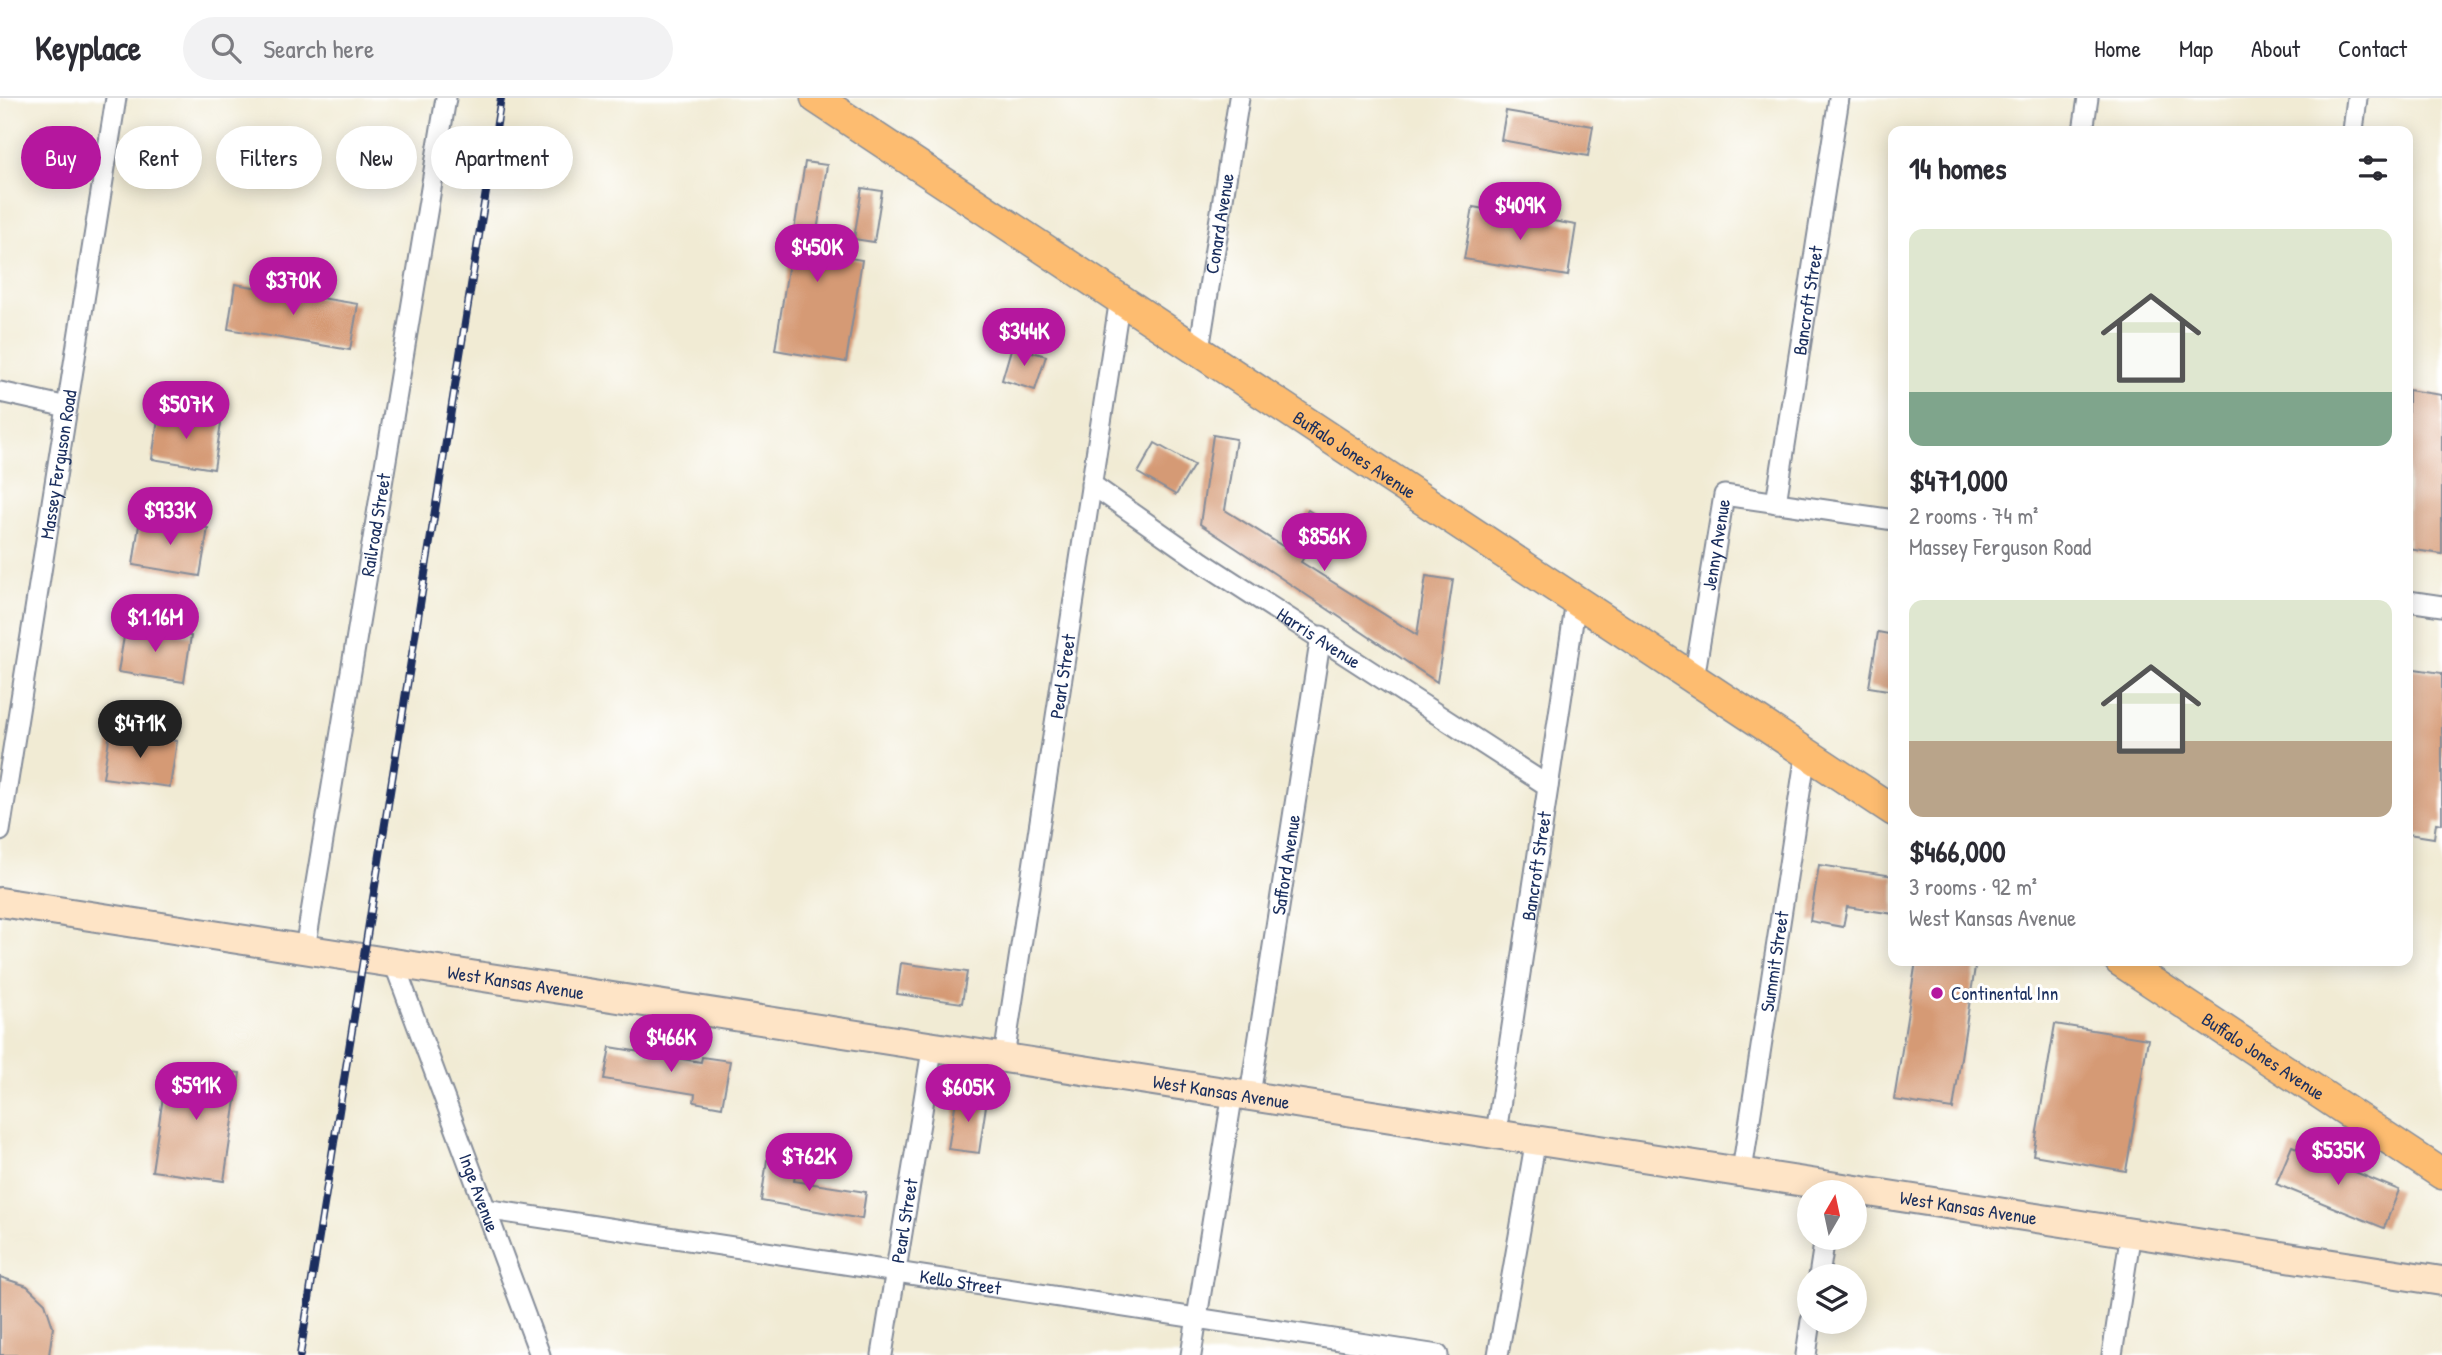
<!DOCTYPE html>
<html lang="en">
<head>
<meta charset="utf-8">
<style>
  body { margin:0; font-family:"Patrick Hand",sans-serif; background:#f2f2f3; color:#2b2b33; height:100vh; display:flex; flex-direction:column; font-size:26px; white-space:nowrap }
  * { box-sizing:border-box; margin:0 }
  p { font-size:23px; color:#7c7c81 }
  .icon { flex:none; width:38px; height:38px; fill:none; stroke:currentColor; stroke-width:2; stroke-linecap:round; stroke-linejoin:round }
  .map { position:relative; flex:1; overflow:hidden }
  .side { position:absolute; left:1888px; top:28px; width:525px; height:840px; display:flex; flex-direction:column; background:#fff; border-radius:14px; box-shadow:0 4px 18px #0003 }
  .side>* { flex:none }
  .hud { position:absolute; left:21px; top:28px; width:665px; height:63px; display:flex; gap:14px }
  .needle { width:46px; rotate:9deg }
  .fabs { position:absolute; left:1797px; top:1082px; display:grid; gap:14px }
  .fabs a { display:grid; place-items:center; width:70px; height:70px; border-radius:50%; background:#fff; box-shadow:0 4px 18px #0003; font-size:35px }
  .price { position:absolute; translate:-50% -60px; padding:0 16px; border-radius:24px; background:#b5179e; color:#fff; font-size:23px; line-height:46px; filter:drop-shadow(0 2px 4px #0008) }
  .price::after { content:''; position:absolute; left:50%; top:42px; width:21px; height:16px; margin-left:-10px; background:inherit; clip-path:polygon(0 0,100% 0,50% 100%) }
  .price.active { background:#222; color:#fff }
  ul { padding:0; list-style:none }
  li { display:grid; align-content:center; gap:14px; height:371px; padding:0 21px }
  li span { display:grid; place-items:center; height:217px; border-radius:14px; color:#555 }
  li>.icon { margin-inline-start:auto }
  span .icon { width:126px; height:126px; fill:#fffc; stroke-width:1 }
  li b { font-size:30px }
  h2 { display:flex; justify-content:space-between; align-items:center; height:84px; padding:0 21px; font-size:30px }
  .pill { padding:0 24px; border-radius:32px; background:#fff; box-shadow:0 4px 18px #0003; font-size:24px; line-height:63px }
  .pill.active { background:#b5179e; color:#fff }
  header { display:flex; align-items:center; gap:42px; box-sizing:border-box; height:98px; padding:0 35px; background:#fff; border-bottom:2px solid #e1e1e2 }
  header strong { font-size:33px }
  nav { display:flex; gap:38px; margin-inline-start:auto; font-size:24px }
  .search { width:490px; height:63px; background:#f2f2f3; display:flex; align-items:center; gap:18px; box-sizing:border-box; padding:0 24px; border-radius:38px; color:#7c7c81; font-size:26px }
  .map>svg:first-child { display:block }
  .building { fill:#d59a75 }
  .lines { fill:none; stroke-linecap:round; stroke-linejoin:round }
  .street-casing { stroke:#868d99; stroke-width:23 }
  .secondary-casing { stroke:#868d99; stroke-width:32 }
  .primary-casing { stroke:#868d99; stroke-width:33 }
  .street { stroke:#fff; stroke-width:19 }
  .secondary { stroke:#fee4c6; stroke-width:28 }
  .primary { stroke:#fdbc70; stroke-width:30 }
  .rail-casing { stroke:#1b2f5e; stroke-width:8 }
  .rail { stroke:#fff; stroke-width:5; stroke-dasharray:16; stroke-linecap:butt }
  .poi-dot { fill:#b5179e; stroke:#fff; stroke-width:2.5 }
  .labels { text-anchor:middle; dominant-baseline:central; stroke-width:6; stroke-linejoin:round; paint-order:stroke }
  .street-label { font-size:19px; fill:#1b2f5e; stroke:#fff }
  .poi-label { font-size:19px; fill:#1b2f5e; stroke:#fff; text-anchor:start }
</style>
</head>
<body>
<header>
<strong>Keyplace</strong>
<div class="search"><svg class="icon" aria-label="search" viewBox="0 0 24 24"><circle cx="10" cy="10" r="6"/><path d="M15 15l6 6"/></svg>Search here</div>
<nav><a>Home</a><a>Map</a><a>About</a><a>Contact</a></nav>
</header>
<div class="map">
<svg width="2442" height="1257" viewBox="0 0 2442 1257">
  <rect width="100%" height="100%" fill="#fff"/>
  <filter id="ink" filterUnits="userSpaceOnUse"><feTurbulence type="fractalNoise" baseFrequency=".0143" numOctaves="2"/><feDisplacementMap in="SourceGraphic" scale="14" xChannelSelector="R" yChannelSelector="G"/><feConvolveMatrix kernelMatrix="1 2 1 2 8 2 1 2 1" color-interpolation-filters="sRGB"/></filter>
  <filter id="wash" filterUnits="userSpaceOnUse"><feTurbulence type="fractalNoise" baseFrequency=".00686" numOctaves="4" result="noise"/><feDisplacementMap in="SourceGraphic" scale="28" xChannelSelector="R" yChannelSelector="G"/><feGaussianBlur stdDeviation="1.57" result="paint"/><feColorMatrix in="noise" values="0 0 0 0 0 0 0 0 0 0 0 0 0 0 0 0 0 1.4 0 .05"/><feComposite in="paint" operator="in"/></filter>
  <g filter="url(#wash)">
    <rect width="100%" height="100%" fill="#f1ebd4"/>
    <g id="blocks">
      <g class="building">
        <polygon points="1506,13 1593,28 1588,58 1501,42"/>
        <polygon points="805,64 827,67 814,154 862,162 846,264 775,252"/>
        <polygon points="862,90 882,93 874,144 854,141"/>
        <polygon points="1473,109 1576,127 1568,178 1464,161"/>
        <polygon points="235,186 358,206 350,252 228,231"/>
        <polygon points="1012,248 1046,258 1035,292 1002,282"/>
        <polygon points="2408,292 2442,297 2442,456 2408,451"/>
        <polygon points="159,315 221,325 214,371 152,361"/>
        <polygon points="1213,337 1236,341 1225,412 1284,449 1308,412 1327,424 1301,464 1417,537 1426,478 1453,482 1437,584 1200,426"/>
        <polygon points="1155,345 1194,367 1176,397 1138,375"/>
        <polygon points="140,420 208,430 200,478 133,467"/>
        <polygon points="126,527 191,538 184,584 118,574"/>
        <polygon points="1878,534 1894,537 1894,593 1869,589"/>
        <polygon points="2408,570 2442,575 2442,726 2436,725 2434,740 2408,736"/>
        <polygon points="110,634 177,643 170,689 103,680"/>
        <polygon points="1819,767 1894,778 1894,816 1847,809 1843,829 1810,823"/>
        <polygon points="1916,863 1976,863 1953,1011 1894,1002"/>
        <polygon points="901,865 967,874 962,905 897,896"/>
        <polygon points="2055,926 2148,941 2126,1073 2033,1057"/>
        <polygon points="610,949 701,964 702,959 730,963 722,1009 694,1004 695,996 604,981"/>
        <polygon points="168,965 240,975 224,1083 152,1073"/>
        <polygon points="957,996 987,1001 979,1055 948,1051"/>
        <polygon points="2292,1048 2399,1092 2384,1130 2276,1086"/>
        <polygon points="767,1062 797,1067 794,1083 866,1094 862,1121 761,1103"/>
        <polygon points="0,1179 27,1188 45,1205 53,1229 49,1257 0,1257"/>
      </g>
    </g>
  </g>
  <g filter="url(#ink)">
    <use href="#blocks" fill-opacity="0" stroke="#868d99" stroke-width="2"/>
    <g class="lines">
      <g class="street-casing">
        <g id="street">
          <polyline points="2083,33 2088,0"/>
          <polyline points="2353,33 2357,0"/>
          <path id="s1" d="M1199 252 1239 0"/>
          <polyline points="0,294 67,309"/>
          <path id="s2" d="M1091 386 1202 464 1548 688"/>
          <path id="s3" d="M1776 405 1839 0"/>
          <polyline points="2408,503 2442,508"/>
          <path id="s4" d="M1694 581 1724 397 1894 422"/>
          <path id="s5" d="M0 733 116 0"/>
          <path id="s6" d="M305 851 446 0"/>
          <path id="s7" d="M394 865 540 1257"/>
          <path id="s8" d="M1004 959 1120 200"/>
          <path id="s9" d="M1250 997 1321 538"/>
          <path id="s10" d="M1496 1035 1576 503"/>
          <path id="s11" d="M1742 1073 1806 655"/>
          <path id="s12" d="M485 1111 1438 1257"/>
          <polyline points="1819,1178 1825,1139"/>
          <path id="s13" d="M882 1257 933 946"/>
          <polyline points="1191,1257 1233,994"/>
          <polyline points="1498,1257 1536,1041"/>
          <polyline points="1806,1257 1811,1223"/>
          <polyline points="2112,1257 2131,1134"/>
        </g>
      </g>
      <g class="secondary-casing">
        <g id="secondary">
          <path id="s14" d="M0 804 2442 1183"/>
        </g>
      </g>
      <g class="primary-casing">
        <g id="primary">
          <path id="s15" d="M816 0 1894 713"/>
          <path id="s16" d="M2120 863 2442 1076"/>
        </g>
      </g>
      <use href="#street" class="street"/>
      <use href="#secondary" class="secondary"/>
      <use href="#primary" class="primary"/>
      <g class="rail-casing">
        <polyline id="rail" points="300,1257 501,0"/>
      </g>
      <use href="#rail" class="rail"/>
    </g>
  </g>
  <circle class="poi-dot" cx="1937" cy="895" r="7"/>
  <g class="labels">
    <g class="street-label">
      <text stroke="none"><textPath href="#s1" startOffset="128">Conard Avenue</textPath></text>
      <text stroke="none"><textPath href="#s3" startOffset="205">Bancroft Street</textPath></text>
      <text stroke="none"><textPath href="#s15" startOffset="646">Buffalo Jones Avenue</textPath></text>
      <text stroke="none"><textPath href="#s5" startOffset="371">Massey Ferguson Road</textPath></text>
      <text stroke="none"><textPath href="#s6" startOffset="430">Railroad Street</textPath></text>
      <text stroke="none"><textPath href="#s4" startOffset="136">Jenny Avenue</textPath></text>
      <text stroke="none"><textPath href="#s2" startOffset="275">Harris Avenue</textPath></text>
      <text stroke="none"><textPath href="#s8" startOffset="385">Pearl Street</textPath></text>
      <text stroke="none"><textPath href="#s9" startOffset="233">Safford Avenue</textPath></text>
      <text stroke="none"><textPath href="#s10" startOffset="270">Bancroft Street</textPath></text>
      <text stroke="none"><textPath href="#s11" startOffset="212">Summit Street</textPath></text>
      <text stroke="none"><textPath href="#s14" startOffset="522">West Kansas Avenue</textPath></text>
      <text stroke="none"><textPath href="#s16" startOffset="172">Buffalo Jones Avenue</textPath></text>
      <text stroke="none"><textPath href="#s14" startOffset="1236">West Kansas Avenue</textPath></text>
      <text stroke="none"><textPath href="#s7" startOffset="245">Inge Avenue</textPath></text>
      <text stroke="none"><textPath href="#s14" startOffset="1992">West Kansas Avenue</textPath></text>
      <text stroke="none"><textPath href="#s13" startOffset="136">Pearl Street</textPath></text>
      <text stroke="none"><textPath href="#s12" startOffset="481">Kello Street</textPath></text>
    </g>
    <g class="poi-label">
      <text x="1951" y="895">Continental Inn</text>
    </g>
  </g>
</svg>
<div class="fabs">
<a><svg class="needle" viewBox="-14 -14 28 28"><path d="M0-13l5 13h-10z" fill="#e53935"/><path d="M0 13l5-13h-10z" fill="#7c7c81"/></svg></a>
<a><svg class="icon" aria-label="layers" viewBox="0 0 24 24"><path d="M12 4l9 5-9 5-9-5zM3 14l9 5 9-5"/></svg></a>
</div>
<b class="price" style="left:1520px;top:144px">$409K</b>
<b class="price" style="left:817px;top:186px">$450K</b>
<b class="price" style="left:293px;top:219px">$370K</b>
<b class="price" style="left:1024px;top:270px">$344K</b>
<b class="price" style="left:186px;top:343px">$507K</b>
<b class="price" style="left:170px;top:449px">$933K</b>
<b class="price" style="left:1324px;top:475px">$856K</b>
<b class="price" style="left:155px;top:556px">$1.16M</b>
<b class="price active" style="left:140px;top:662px">$471K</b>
<b class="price" style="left:671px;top:976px">$466K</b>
<b class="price" style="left:196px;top:1024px">$591K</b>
<b class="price" style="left:968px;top:1026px">$605K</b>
<b class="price" style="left:2338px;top:1089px">$535K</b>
<b class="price" style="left:809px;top:1095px">$762K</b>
<div class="hud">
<a class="pill active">Buy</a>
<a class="pill">Rent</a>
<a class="pill">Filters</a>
<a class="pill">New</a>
<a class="pill">Apartment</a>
</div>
<section class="side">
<h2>14 homes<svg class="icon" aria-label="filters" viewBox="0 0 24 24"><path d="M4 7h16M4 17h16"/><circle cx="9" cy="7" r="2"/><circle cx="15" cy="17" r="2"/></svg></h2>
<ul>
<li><span style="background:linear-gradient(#dfe7d0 75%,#7fa58c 0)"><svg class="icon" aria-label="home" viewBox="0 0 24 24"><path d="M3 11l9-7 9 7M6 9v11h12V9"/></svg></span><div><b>$471,000</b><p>2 rooms · 74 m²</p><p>Massey Ferguson Road</p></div></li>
<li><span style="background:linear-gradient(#dfe7d0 65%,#b9a48a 0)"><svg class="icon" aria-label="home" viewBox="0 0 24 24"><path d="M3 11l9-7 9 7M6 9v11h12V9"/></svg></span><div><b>$466,000</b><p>3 rooms · 92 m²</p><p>West Kansas Avenue</p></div></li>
</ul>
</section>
</div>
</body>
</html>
